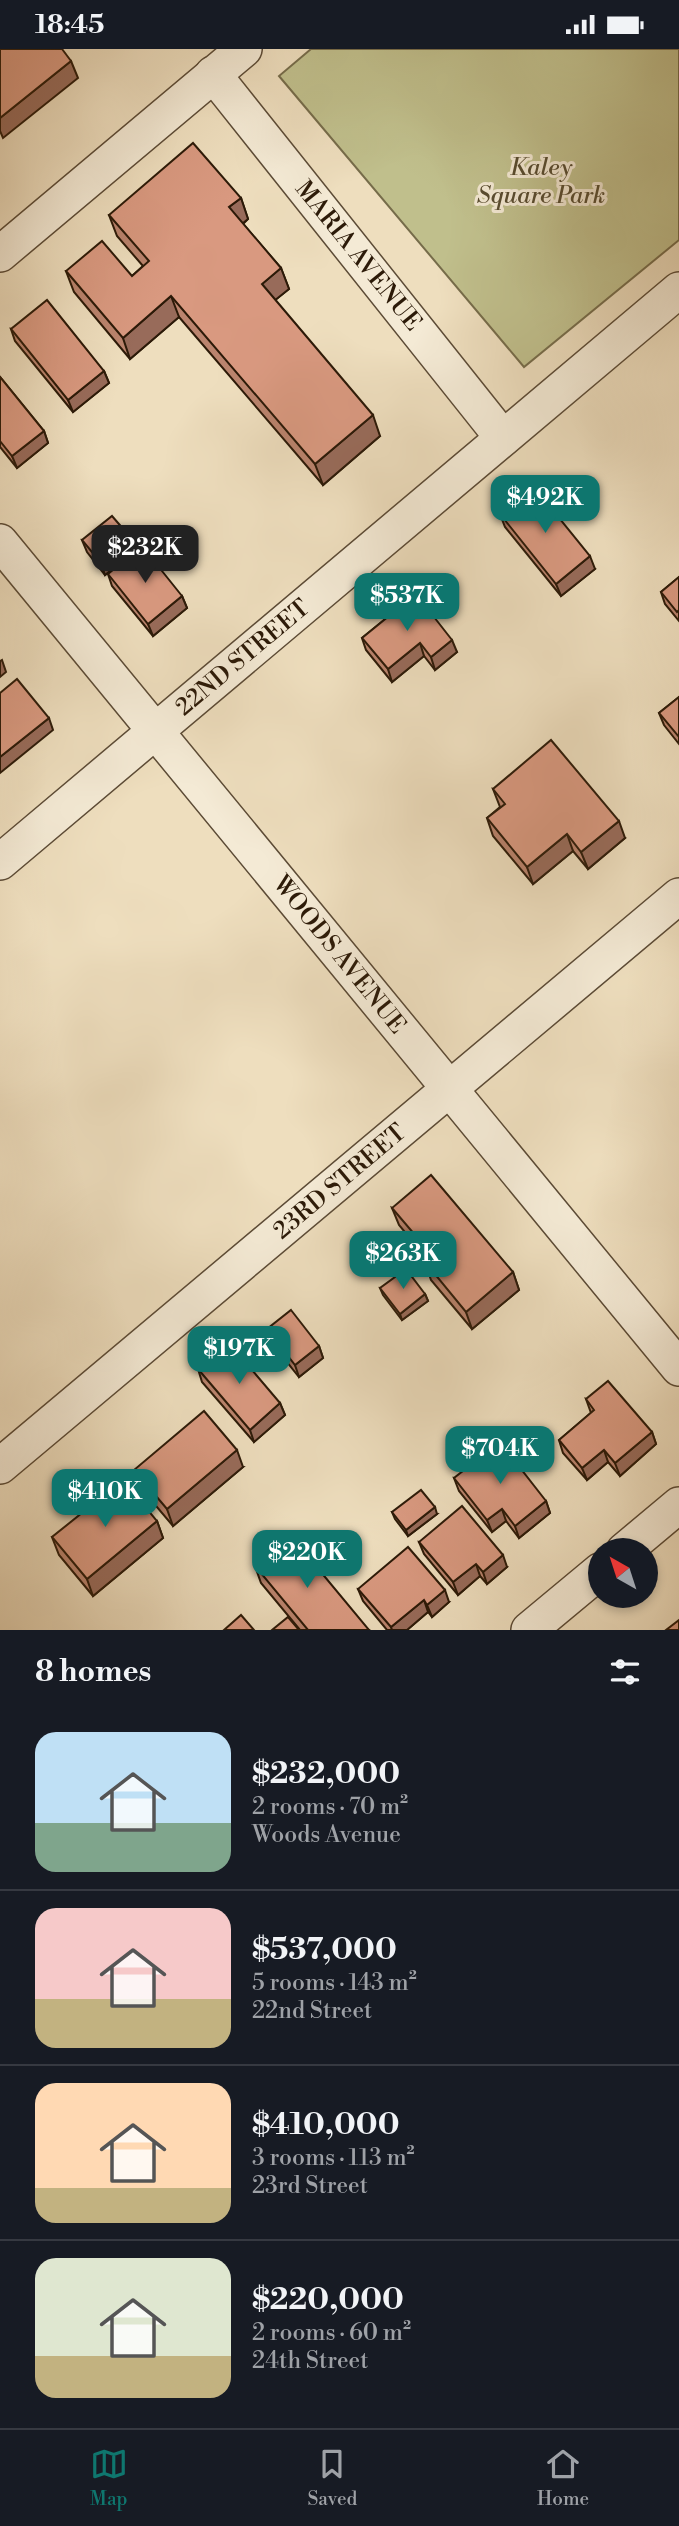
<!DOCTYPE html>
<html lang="en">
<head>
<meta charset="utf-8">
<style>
  body { margin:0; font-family:"Libre Bodoni",serif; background:#242831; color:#f1f3f6; height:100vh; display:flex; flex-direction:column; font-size:26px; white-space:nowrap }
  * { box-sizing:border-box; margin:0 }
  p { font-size:23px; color:#9ea1a6 }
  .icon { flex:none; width:38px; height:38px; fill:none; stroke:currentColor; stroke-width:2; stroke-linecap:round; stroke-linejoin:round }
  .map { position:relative; height:1581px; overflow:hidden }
  .sheet { display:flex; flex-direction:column; background:#171b24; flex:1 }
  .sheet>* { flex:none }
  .needle { width:46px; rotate:321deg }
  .controls { position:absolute; left:588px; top:1489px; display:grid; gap:14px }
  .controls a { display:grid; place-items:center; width:70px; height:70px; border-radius:50%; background:#171b24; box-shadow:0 4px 10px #0003; font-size:35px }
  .price { position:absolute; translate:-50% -60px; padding:0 16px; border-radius:14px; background:#0f766e; color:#fff; font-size:23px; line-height:46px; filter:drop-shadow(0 2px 4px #0008) }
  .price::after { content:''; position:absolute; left:50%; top:42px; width:21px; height:16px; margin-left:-10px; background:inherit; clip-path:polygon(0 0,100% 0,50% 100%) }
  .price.on { background:#222; color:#fff }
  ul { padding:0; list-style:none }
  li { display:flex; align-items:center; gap:21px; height:175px; padding:0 35px }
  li+li { border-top:2px solid #363941 }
  li span { display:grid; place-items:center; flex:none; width:196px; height:140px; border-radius:21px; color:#555 }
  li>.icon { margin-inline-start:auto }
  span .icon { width:84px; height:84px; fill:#fffc; stroke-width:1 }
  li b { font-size:30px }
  h2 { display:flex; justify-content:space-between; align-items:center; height:84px; padding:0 35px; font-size:30px }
  .status { display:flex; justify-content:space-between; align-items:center; height:49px; padding:0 35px; background:#171b24; direction:ltr }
  .status svg { height:19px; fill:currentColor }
  .tab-bar { display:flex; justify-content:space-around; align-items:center; height:98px; border-top:2px solid #363941; background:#171b24; font-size:19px; color:#9ea1a6 }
  .tab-bar a { display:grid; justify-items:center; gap:4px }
  .tab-bar .on { color:#0f766e }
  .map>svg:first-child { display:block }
  .green { fill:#c0bf8c; stroke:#766c4a; stroke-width:2 }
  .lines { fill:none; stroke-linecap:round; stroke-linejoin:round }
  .minor-casing { stroke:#5c4b36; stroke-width:38 }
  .minor { stroke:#f4ead5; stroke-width:35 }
  .wall { fill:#bb846e; stroke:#2c1a08; stroke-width:2 }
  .shaded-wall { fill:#986b5a; stroke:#2c1a08; stroke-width:2 }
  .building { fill:#d99980; stroke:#2c1a08; stroke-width:2 }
  .labels { text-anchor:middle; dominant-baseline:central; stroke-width:6; stroke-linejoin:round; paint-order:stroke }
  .park-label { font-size:24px; font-style:italic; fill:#584c30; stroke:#f4ead5 }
  .street-label { font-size:24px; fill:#2c1a08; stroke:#f4ead5 }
</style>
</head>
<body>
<div class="status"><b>18:45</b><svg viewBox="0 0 49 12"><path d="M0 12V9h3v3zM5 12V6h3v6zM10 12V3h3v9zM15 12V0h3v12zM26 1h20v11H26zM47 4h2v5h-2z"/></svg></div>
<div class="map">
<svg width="679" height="1581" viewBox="0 0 679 1581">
  <rect width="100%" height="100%" fill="#eedebe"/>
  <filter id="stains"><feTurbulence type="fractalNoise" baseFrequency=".00286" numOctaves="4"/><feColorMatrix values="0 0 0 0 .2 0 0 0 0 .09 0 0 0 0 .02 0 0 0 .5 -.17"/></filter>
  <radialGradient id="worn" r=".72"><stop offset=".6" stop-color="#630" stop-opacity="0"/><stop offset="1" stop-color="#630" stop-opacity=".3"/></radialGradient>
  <polygon class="green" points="311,0 679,0 679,191 524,318 279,27"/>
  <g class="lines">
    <g class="minor-casing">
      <g id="minor">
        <polyline points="213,25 503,389"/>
        <polyline points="0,205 244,0"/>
        <polyline points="0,493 679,1319"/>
        <polyline points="0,813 679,241"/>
        <polyline points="0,1417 679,847"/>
        <polyline points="624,1502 679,1456"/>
        <polyline points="529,1581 600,1522"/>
      </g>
    </g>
    <use href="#minor" class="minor"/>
  </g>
  <g class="wall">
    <polygon points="241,149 248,170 243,175 281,219 289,240 275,251 380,387 323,436 179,268 130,310 74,243 66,222 132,227 143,217 117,187 109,166"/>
    <polygon points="11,280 104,322 109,334 73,363 15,292"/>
    <polygon points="0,328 44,382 48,394 17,419 0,398"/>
    <polygon points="500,465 595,520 561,547 505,478"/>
    <polygon points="82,491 135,502 105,526 87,503"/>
    <polygon points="108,525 182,547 187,559 153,587 112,537"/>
    <polygon points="679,528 679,572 665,555 661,543"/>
    <polygon points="416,545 457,603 435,621 424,607 392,633 366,601 362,589"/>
    <polygon points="679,648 679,695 664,676 659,664"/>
    <polygon points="493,740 625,789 588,820 573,802 533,835 493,787 487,769 500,758"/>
    <polygon points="392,1159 513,1223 519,1241 472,1280 431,1231 425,1213 428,1211 399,1176"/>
    <polygon points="380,1239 425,1245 428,1252 402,1271 383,1246"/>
    <polygon points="267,1280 319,1297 323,1309 299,1328 271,1293"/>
    <polygon points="198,1320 280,1354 285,1366 254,1393 202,1333"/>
    <polygon points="586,1350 652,1383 656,1395 620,1427 608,1413 587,1431 563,1404 559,1391 591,1364"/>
    <polygon points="243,1418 173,1477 140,1438 134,1421"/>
    <polygon points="454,1429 546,1452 550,1464 519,1489 506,1472 492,1483 459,1442"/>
    <polygon points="392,1463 437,1465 408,1487 395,1470"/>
    <polygon points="157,1472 163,1489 93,1547 59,1506 52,1488"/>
    <polygon points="419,1493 507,1518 487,1535 480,1527 458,1546 424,1505"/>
    <polygon points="255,1517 369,1581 300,1581 261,1534"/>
    <polygon points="358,1540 449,1553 432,1568 428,1563 407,1581 387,1581 363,1552"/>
  </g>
  <g class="shaded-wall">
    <polygon points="71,12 78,29 3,89 0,82 0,69"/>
    <polygon points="241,149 248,170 237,179 229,158"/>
    <polygon points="281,219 289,240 269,256 262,235"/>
    <polygon points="171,247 179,268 130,310 123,289"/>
    <polygon points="104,322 109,334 73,363 68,351"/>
    <polygon points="373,366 380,387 323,436 315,415"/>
    <polygon points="44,382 48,394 17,419 12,407"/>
    <polygon points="131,489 135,502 105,526 101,514"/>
    <polygon points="590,507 595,520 561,547 556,535"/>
    <polygon points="182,547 187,559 153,587 148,575"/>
    <polygon points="452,591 457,603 435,621 431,608"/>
    <polygon points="420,594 424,607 392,633 388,620"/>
    <polygon points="2,611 6,623 0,628 0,612"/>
    <polygon points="49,669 53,681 0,724 0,708"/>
    <polygon points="619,772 625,789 588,820 581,803"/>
    <polygon points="567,785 573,802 533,835 527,818"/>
    <polygon points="513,1223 519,1241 472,1280 466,1263"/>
    <polygon points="425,1245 428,1252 402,1271 400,1265"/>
    <polygon points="319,1297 323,1309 299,1328 295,1316"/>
    <polygon points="280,1354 285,1366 254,1393 250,1381"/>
    <polygon points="652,1383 656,1395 620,1427 615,1414"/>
    <polygon points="237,1401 243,1418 173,1477 167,1460"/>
    <polygon points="604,1401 608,1413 587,1431 582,1419"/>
    <polygon points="546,1452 550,1464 519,1489 515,1477"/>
    <polygon points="435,1458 437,1465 408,1487 406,1481"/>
    <polygon points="502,1460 506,1472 492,1483 487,1471"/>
    <polygon points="157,1472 163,1489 93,1547 87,1530"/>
    <polygon points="503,1506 507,1518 487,1535 483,1523"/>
    <polygon points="476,1515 480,1527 458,1546 453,1533"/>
    <polygon points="445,1541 449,1553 432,1568 427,1556"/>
    <polygon points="424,1551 428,1563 407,1581 392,1581 391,1578"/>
  </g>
  <g class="building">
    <polygon points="0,0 62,0 71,12 0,69"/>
    <polygon points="193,94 241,149 229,158 281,219 262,235 373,366 315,415 171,247 123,289 66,222 102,192 132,227 149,212 109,166"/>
    <polygon points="47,251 104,322 68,351 11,280"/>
    <polygon points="0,328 44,382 12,407 0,392"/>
    <polygon points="534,438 590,507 556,535 500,465"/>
    <polygon points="112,467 131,489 101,514 82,491"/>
    <polygon points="142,497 182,547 148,575 108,525"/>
    <polygon points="679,528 679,561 677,563 661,543"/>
    <polygon points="416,545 452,591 431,608 420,594 388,620 362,589"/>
    <polygon points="17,630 49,669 0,708 0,644"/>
    <polygon points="679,648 679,688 659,664"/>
    <polygon points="551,691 619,772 581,803 567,785 527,818 487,769 505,755 493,740"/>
    <polygon points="431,1126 513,1223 466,1263 425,1213 433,1207 392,1159"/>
    <polygon points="406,1220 425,1245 400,1265 380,1239"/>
    <polygon points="291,1261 319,1297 295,1316 267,1280"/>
    <polygon points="229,1294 280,1354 250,1381 198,1320"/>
    <polygon points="608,1332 652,1383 615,1414 604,1401 582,1419 559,1391 594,1361 586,1350"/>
    <polygon points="204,1362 237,1401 167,1460 134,1421"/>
    <polygon points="500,1393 546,1452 515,1477 502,1460 487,1471 454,1429"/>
    <polygon points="123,1431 157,1472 87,1530 52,1488"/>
    <polygon points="421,1441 435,1458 406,1481 392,1463"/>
    <polygon points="462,1457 503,1506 483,1523 476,1515 453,1533 419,1493"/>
    <polygon points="291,1487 369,1581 308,1581 255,1517"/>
    <polygon points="408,1498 445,1541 427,1556 424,1551 391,1578 358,1540"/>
    <polygon points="241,1566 254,1581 224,1581"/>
    <polygon points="288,1568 299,1581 272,1581"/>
    <polygon points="679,1571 679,1581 666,1581"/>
  </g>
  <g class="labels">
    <g class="park-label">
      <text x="541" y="119">Kaley<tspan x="541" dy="28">Square Park</tspan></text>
    </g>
    <g class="street-label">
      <text transform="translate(358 207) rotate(51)">MARIA AVENUE</text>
      <text transform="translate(243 609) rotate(-40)">22ND STREET</text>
      <text transform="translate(339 906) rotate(51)">WOODS AVENUE</text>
      <text transform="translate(340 1133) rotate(-40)">23RD STREET</text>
    </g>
  </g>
  <rect width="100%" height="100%" filter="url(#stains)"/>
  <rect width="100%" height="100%" fill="url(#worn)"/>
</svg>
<div class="controls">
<a><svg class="needle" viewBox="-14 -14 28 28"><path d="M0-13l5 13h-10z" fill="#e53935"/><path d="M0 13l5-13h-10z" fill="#9ea1a6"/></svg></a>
</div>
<b class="price" style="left:545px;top:486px">$492K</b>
<b class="price on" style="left:145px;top:536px">$232K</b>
<b class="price" style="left:407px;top:584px">$537K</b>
<b class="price" style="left:403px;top:1242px">$263K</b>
<b class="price" style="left:239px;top:1337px">$197K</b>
<b class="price" style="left:500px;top:1437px">$704K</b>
<b class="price" style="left:105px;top:1480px">$410K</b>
<b class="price" style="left:307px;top:1541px">$220K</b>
</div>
<section class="sheet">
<h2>8 homes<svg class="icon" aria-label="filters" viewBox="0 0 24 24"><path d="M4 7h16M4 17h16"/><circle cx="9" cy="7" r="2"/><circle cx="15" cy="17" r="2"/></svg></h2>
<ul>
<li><span style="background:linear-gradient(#bfe0f5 65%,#7fa58c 0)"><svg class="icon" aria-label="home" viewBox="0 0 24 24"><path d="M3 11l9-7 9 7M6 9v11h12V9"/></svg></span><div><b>$232,000</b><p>2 rooms · 70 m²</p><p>Woods Avenue</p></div></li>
<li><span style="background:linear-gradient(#f6c9c9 65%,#c2b280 0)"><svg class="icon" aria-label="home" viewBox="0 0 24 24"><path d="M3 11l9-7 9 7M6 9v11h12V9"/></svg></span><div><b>$537,000</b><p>5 rooms · 143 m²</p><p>22nd Street</p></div></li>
<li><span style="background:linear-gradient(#ffd9b3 75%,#c2b280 0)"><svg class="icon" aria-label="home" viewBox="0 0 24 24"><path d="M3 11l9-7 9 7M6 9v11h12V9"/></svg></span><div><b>$410,000</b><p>3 rooms · 113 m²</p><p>23rd Street</p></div></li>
<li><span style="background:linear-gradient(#dfe7d0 70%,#c2b280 0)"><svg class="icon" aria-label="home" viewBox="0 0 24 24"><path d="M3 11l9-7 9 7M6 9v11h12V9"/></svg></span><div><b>$220,000</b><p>2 rooms · 60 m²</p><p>24th Street</p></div></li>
</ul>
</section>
<nav class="tab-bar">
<a class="on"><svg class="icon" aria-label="map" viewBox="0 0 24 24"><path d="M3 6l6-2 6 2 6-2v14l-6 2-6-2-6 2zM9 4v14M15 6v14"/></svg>Map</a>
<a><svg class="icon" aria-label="saved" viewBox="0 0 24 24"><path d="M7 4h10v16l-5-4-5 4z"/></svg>Saved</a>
<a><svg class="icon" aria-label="home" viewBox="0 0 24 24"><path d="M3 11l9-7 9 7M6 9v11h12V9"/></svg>Home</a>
</nav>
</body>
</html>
